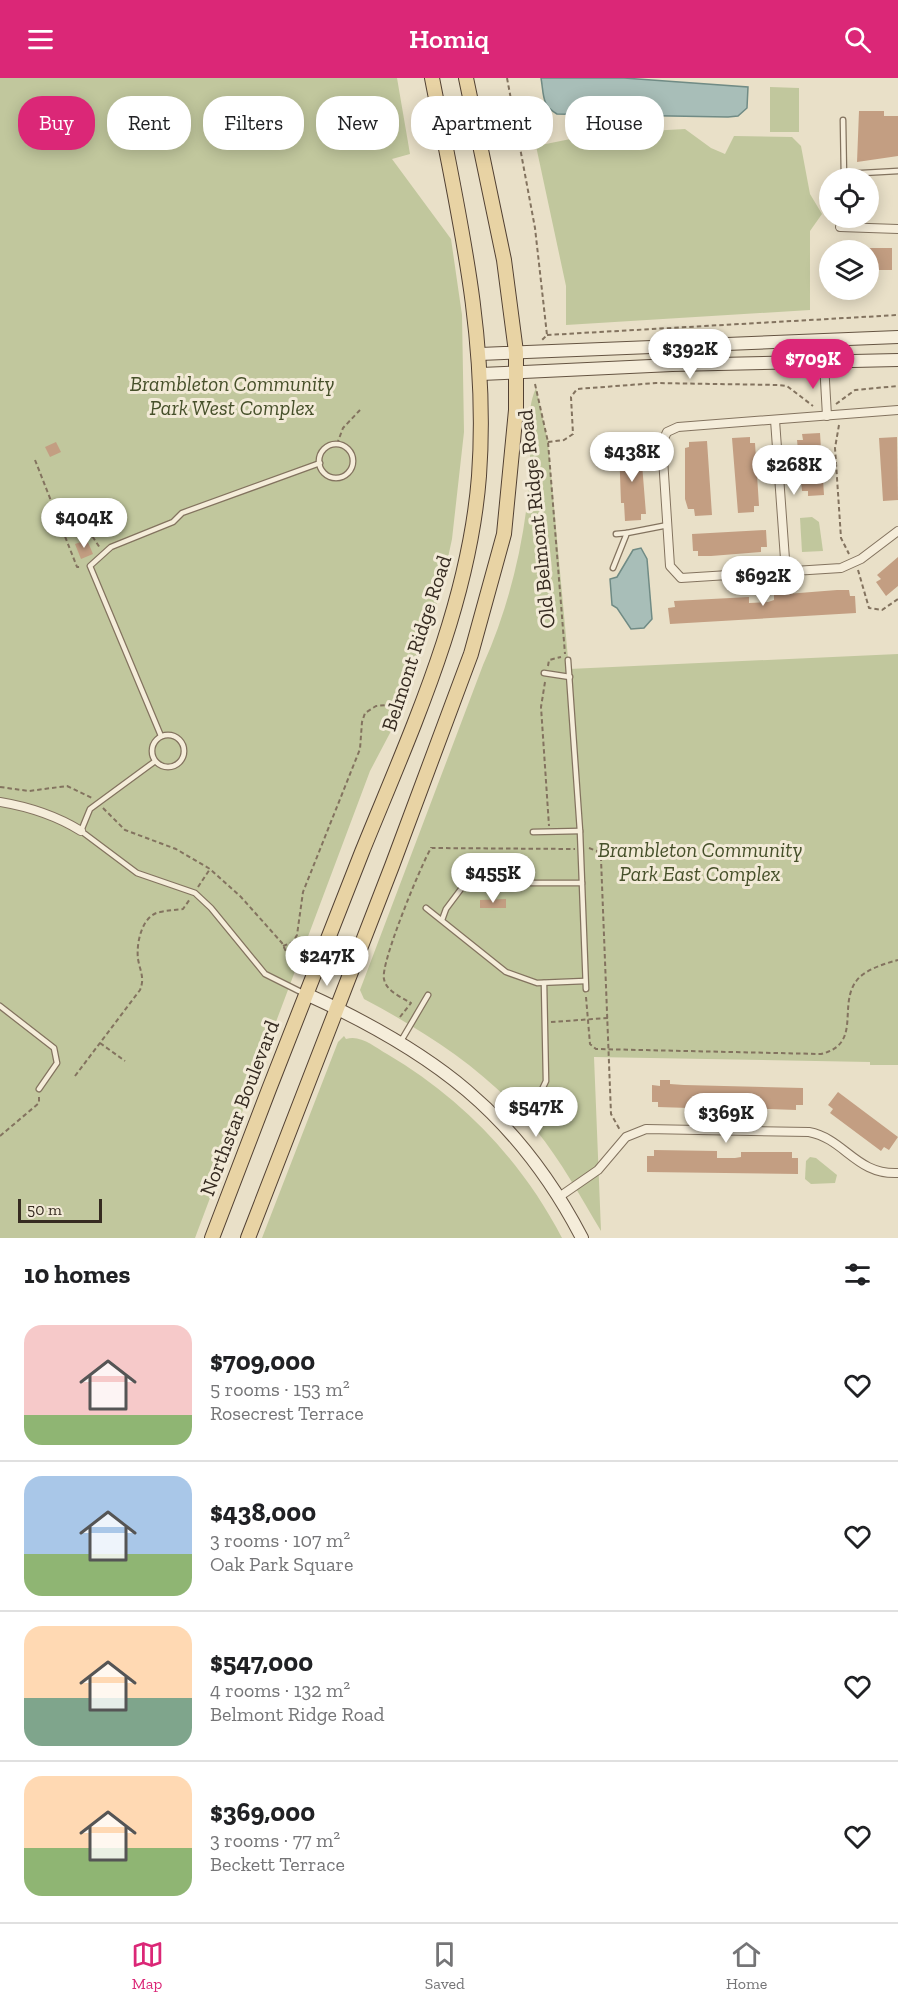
<!DOCTYPE html>
<html lang="en">
<head>
<meta charset="utf-8">
<style>
  body { margin:0; font-family:"Zilla Slab",serif; background:#f6f6f6; color:#202124; height:100vh; display:flex; flex-direction:column; font-size:22px; white-space:nowrap }
  * { box-sizing:border-box; margin:0 }
  p { font-size:20px; color:#757577 }
  .icon { flex:none; width:33px; height:33px; fill:none; stroke:currentColor; stroke-width:2; stroke-linecap:round; stroke-linejoin:round }
  .map { position:relative; height:1160px; overflow:hidden }
  .details { display:flex; flex-direction:column; background:#fff; flex:1 }
  .details>* { flex:none }
  .hud { position:absolute; left:18px; top:18px; width:862px; height:54px; display:flex; gap:12px }
  .buttons { position:absolute; left:819px; top:90px; display:grid; gap:12px }
  .buttons a { display:grid; place-items:center; width:60px; height:60px; border-radius:50%; background:#fff; box-shadow:0 3px 15px #0003; font-size:30px }
  .scale { position:absolute; left:18px; bottom:15px; width:84px; box-sizing:border-box; padding-left:6px; border:3px solid #362b21; border-top:0; font-size:16px; line-height:21px; white-space:nowrap; color:#362b21; -webkit-text-stroke:4px #f2ead7; paint-order:stroke }
  .price { position:absolute; translate:-50% -51px; padding:0 14px; border-radius:21px; background:#fff; color:#222; font-size:20px; line-height:39px; filter:drop-shadow(0 2px 3px #0008) }
  .price::after { content:''; position:absolute; left:50%; top:36px; width:18px; height:14px; margin-left:-9px; background:inherit; clip-path:polygon(0 0,100% 0,50% 100%) }
  .price.current { background:#db2777; color:#fff }
  ul { padding:0; list-style:none }
  li { display:flex; align-items:center; gap:18px; height:150px; padding:0 24px }
  li+li { border-top:2px solid #e0e0e0 }
  li span { display:grid; place-items:center; flex:none; width:168px; height:120px; border-radius:18px; color:#555 }
  li>.icon { margin-inline-start:auto }
  span .icon { width:72px; height:72px; fill:#fffc; stroke-width:1 }
  li b { font-size:26px }
  h2 { display:flex; justify-content:space-between; align-items:center; height:72px; padding:0 24px; font-size:26px }
  .chip { padding:0 21px; border-radius:24px; background:#fff; box-shadow:0 3px 15px #0003; font-size:21px; line-height:54px }
  .chip.current { background:#db2777; color:#fff }
  header { display:flex; justify-content:space-between; align-items:center; height:78px; padding:0 24px; background:#db2777; color:#fff; font-size:27px; font-weight:600 }
  .menu { display:flex; justify-content:space-around; align-items:center; height:84px; border-top:2px solid #e0e0e0; background:#fff; font-size:16px; color:#757577 }
  .menu a { display:grid; justify-items:center; gap:3px }
  .menu .current { color:#db2777 }
  .map>svg:first-child { display:block }
  .green { fill:#c1c79d }
  .water { fill:#a8beb8; stroke:#708b85; stroke-width:1.5 }
  .building { fill:#c39e82 }
  .lines { fill:none; stroke-linecap:round; stroke-linejoin:round }
  .service-casing { stroke:#83735f; stroke-width:7 }
  .minor-casing { stroke:#83735f; stroke-width:10 }
  .secondary-casing { stroke:#655442; stroke-width:14 }
  .primary-casing { stroke:#524133; stroke-width:16 }
  .path { stroke:#83735f; stroke-width:2; stroke-dasharray:4.5 3; stroke-linecap:butt }
  .service { stroke:#f5edda; stroke-width:4.5 }
  .minor { stroke:#f5edda; stroke-width:8 }
  .secondary { stroke:#f5edda; stroke-width:12 }
  .primary { stroke:#e8d3a4; stroke-width:14 }
  .labels { text-anchor:middle; dominant-baseline:central; stroke-width:6; stroke-linejoin:round; paint-order:stroke }
  .park-label { font-size:21px; font-style:italic; fill:#46502a; stroke:#f2ead7 }
  .street-label { font-size:21px; fill:#362b21; stroke:#f2ead7 }
</style>
</head>
<body>
<header><svg class="icon" aria-label="menu" viewBox="0 0 24 24"><path d="M4 6h16M4 12h16M4 18h16"/></svg>Homiq<svg class="icon" aria-label="search" viewBox="0 0 24 24"><circle cx="10" cy="10" r="6"/><path d="M15 15l6 6"/></svg></header>
<div class="map">
<svg width="898" height="1160" viewBox="0 0 898 1160">
  <rect width="100%" height="100%" fill="#e9e0c8"/>
  <g class="green">
    <polygon points="0,0 397,0 410,76 392,81 451,161 462,237 464,354 452,461 441,512 400,636 370,693 195,1160 0,1160"/>
    <polygon points="770,9 799,10 799,54 770,54"/>
    <polygon points="685,51 711,70 725,76 734,58 792,59 801,68 810,116 822,136 810,153 810,232 566,247 566,208 536,68 595,56"/>
    <path d="M536 310 548 364 569 591 898 576V987H870V984L594 979 601 1153C580 1118 561 1083 536 1052 490 995 428 955 364 921L360 912 483 587C510 527 525 462 530 396 532 369 524 336 536 310Z"/>
    <polygon points="812,439 819,444 823,473 802,474 800,440"/>
    <path d="M344 958 346 961C360 956 375 969 387 976 462 1020 522 1083 562 1160H262L338 964Z"/>
    <polygon points="810,1079 816,1080 837,1097 835,1105 811,1106 805,1101 806,1083"/>
  </g>
  <g class="water">
    <path d="M541 0H624L748 9 747 30 738 38 728 39 557 36C541 27 544 16 541 0Z"/>
    <polygon points="641,470 647,481 652,541 644,550 631,551 617,530 612,527 610,501 617,499 633,472"/>
  </g>
  <g class="building">
    <polygon points="859,33 884,33 884,38 898,38 898,78 857,84"/>
    <rect x="868" y="170" width="24" height="22"/>
    <polygon points="820,355 824,417 808,418 808,413 802,413 797,362 803,362 802,356"/>
    <polygon points="750,359 750,365 755,365 759,428 754,428 754,434 738,435 732,360"/>
    <polygon points="897,359 898,422 883,423 879,360"/>
    <polygon points="707,363 712,437 695,438 694,431 688,431 685,421 685,370 689,369 689,364"/>
    <polygon points="56,364 61,374 50,379 45,369"/>
    <polygon points="636,367 637,373 641,373 646,436 641,436 641,442 625,443 624,425 621,425 619,368"/>
    <polygon points="766,452 767,469 761,469 761,474 711,478 698,478 698,473 693,473 692,456"/>
    <polygon points="87,462 93,476 81,481 75,466"/>
    <polygon points="898,479 898,508 886,518 876,504 881,501 877,497"/>
    <polygon points="837,512 849,512 850,518 855,518 856,535 670,546 668,530 675,529 674,523 749,519 749,525 768,524 774,522 774,517"/>
    <polygon points="506,821 506,830 480,830 480,822"/>
    <polygon points="660,1002 670,1002 670,1006 684,1007 803,1010 803,1027 796,1027 796,1032 746,1030 746,1025 721,1025 721,1031 658,1029 658,1024 652,1024 652,1007 660,1008"/>
    <polygon points="838,1014 898,1059 889,1072 884,1069 881,1073 830,1035 833,1031 828,1027"/>
    <polygon points="654,1072 717,1073 717,1080 735,1080 741,1079 741,1074 792,1074 792,1080 798,1080 798,1096 647,1094 647,1078 654,1078"/>
  </g>
  <g class="lines">
    <g class="service-casing">
      <g id="service">
        <polyline points="843,42 844,100"/>
        <polyline points="844,96 898,93"/>
        <polyline points="844,140 845,149"/>
        <circle cx="336" cy="383" r="17"/>
        <polyline points="616,456 627,455"/>
        <polyline points="613,490 627,455 668,447"/>
        <polyline points="568,582 580,753 586,911"/>
        <polyline points="544,595 570,599"/>
        <circle cx="168" cy="673" r="16"/>
        <polyline points="161,658 90,488 111,469 173,444 182,435 320,385"/>
        <polyline points="154,684 90,731 81,753 137,795 195,815 211,830 265,896 303,915"/>
        <polyline points="533,754 580,753"/>
        <polyline points="426,830 506,894 537,905 585,903"/>
        <polyline points="442,842 446,831 464,807 468,805 582,805"/>
        <polyline points="0,928 54,970 57,985 39,1011"/>
        <polyline points="401,963 428,917"/>
        <polyline points="505,1048 537,1022 546,1003 544,905"/>
      </g>
    </g>
    <g class="minor-casing">
      <g id="minor">
        <polyline points="840,149 898,151"/>
        <polyline points="824,285 827,338"/>
        <polyline points="898,332 678,349 667,354 662,365 670,488 681,500 841,490 861,481 898,453"/>
        <polyline points="775,342 786,495"/>
        <path d="M0 724C30 729 55 737 81 753"/>
        <path d="M559 1119 598 1092 626 1059 646 1051 809 1054C845 1061 856 1097 898 1095"/>
      </g>
    </g>
    <g class="secondary-casing">
      <g id="secondary">
        <polyline points="480,276 898,259"/>
        <polyline points="481,296 672,287 898,282"/>
        <path d="M306 916C432 973 517 1035 582 1160"/>
      </g>
    </g>
    <g class="primary-casing">
      <g id="primary">
        <path d="M212 1160C261 1031 311 902 362 774 411 653 469 529 479 398 489 260 458 134 432 0"/>
        <polyline points="248,1160 392,788 471,576 504,456 516,332 516,274 504,182 466,0"/>
      </g>
    </g>
    <g class="path">
      <polyline points="507,0 535,150 547,257 542,262"/>
      <polyline points="547,257 898,237"/>
      <polyline points="535,306 548,364 565,576"/>
      <polyline points="836,326 855,312 898,308"/>
      <polyline points="839,347 835,370 841,460 849,476"/>
      <polyline points="548,364 564,362 573,356 571,319 577,311 656,305 778,307 787,308 813,328"/>
      <polyline points="337,366 343,350 360,332"/>
      <polyline points="35,382 77,489 82,489"/>
      <polyline points="62,453 85,447 100,470"/>
      <polyline points="858,492 869,530 882,532 898,521"/>
      <polyline points="548,588 549,582 561,579"/>
      <polyline points="545,604 541,629 549,748"/>
      <polyline points="0,709 29,713 67,708 92,720"/>
      <polyline points="103,730 125,752 176,771 210,791 241,819 282,865 296,895"/>
      <polyline points="589,770 597,773 601,781 611,1036 620,1052"/>
      <polyline points="198,809 210,791"/>
      <polyline points="283,868 293,864 297,857 303,814 360,671 362,644 365,635 376,628 398,626 406,621"/>
      <path d="M586 919 590 966 596 971 821 976C863 966 837 927 857 902 866 891 884 886 898 882"/>
      <path d="M400 939 411 925C401 919 386 913 384 901 380 886 421 787 431 770L575 771"/>
      <polyline points="551,944 608,940"/>
      <polyline points="100,965 125,983"/>
      <path d="M75 998 140 912C145 900 140 893 138 881 136 865 142 837 160 834 168 832 175 832 183 831L190 821"/>
      <polyline points="0,1058 39,1025 39,1019"/>
    </g>
    <use href="#service" class="service"/>
    <use href="#minor" class="minor"/>
    <use href="#secondary" class="secondary"/>
    <use href="#primary" class="primary"/>
  </g>
  <g class="labels">
    <g class="park-label">
      <text x="232" y="305">Brambleton Community<tspan x="232" dy="24">Park West Complex</tspan></text>
      <text x="700" y="771">Brambleton Community<tspan x="700" dy="24">Park East Complex</tspan></text>
    </g>
    <g class="street-label">
      <text transform="translate(536 441) rotate(-96)">Old Belmont Ridge Road</text>
      <text transform="translate(416 565) rotate(-72)">Belmont Ridge Road</text>
      <text transform="translate(239 1030) rotate(-69)">Northstar Boulevard</text>
    </g>
  </g>
</svg>
<div class="buttons">
<a><svg class="icon" aria-label="locate" viewBox="0 0 24 24"><circle cx="12" cy="12" r="6"/><path d="M12 2v4M12 18v4M2 12h4M18 12h4"/></svg></a>
<a><svg class="icon" aria-label="layers" viewBox="0 0 24 24"><path d="M12 4l9 5-9 5-9-5zM3 14l9 5 9-5"/></svg></a>
</div>
<div class="scale">50 m</div>
<b class="price" style="left:690px;top:302px">$392K</b>
<b class="price current" style="left:813px;top:312px">$709K</b>
<b class="price" style="left:632px;top:405px">$438K</b>
<b class="price" style="left:794px;top:418px">$268K</b>
<b class="price" style="left:84px;top:471px">$404K</b>
<b class="price" style="left:763px;top:529px">$692K</b>
<b class="price" style="left:493px;top:826px">$455K</b>
<b class="price" style="left:327px;top:909px">$247K</b>
<b class="price" style="left:536px;top:1060px">$547K</b>
<b class="price" style="left:726px;top:1066px">$369K</b>
<div class="hud">
<a class="chip current">Buy</a>
<a class="chip">Rent</a>
<a class="chip">Filters</a>
<a class="chip">New</a>
<a class="chip">Apartment</a>
<a class="chip">House</a>
</div>
</div>
<section class="details">
<h2>10 homes<svg class="icon" aria-label="filters" viewBox="0 0 24 24"><path d="M4 7h16M4 17h16"/><circle cx="9" cy="7" r="2"/><circle cx="15" cy="17" r="2"/></svg></h2>
<ul>
<li><span style="background:linear-gradient(#f6c9c9 75%,#8fb573 0)"><svg class="icon" aria-label="home" viewBox="0 0 24 24"><path d="M3 11l9-7 9 7M6 9v11h12V9"/></svg></span><div><b>$709,000</b><p>5 rooms · 153 m²</p><p>Rosecrest Terrace</p></div><svg class="icon" aria-label="heart" viewBox="0 0 24 24"><path d="M12 20l-8-8c-3-5 5-10 8-4 3-6 11-1 8 4z"/></svg></li>
<li><span style="background:linear-gradient(#a9c7e8 65%,#8fb573 0)"><svg class="icon" aria-label="home" viewBox="0 0 24 24"><path d="M3 11l9-7 9 7M6 9v11h12V9"/></svg></span><div><b>$438,000</b><p>3 rooms · 107 m²</p><p>Oak Park Square</p></div><svg class="icon" aria-label="heart" viewBox="0 0 24 24"><path d="M12 20l-8-8c-3-5 5-10 8-4 3-6 11-1 8 4z"/></svg></li>
<li><span style="background:linear-gradient(#ffd9b3 60%,#7fa58c 0)"><svg class="icon" aria-label="home" viewBox="0 0 24 24"><path d="M3 11l9-7 9 7M6 9v11h12V9"/></svg></span><div><b>$547,000</b><p>4 rooms · 132 m²</p><p>Belmont Ridge Road</p></div><svg class="icon" aria-label="heart" viewBox="0 0 24 24"><path d="M12 20l-8-8c-3-5 5-10 8-4 3-6 11-1 8 4z"/></svg></li>
<li><span style="background:linear-gradient(#ffd9b3 60%,#8fb573 0)"><svg class="icon" aria-label="home" viewBox="0 0 24 24"><path d="M3 11l9-7 9 7M6 9v11h12V9"/></svg></span><div><b>$369,000</b><p>3 rooms · 77 m²</p><p>Beckett Terrace</p></div><svg class="icon" aria-label="heart" viewBox="0 0 24 24"><path d="M12 20l-8-8c-3-5 5-10 8-4 3-6 11-1 8 4z"/></svg></li>
</ul>
</section>
<nav class="menu">
<a class="current"><svg class="icon" aria-label="map" viewBox="0 0 24 24"><path d="M3 6l6-2 6 2 6-2v14l-6 2-6-2-6 2zM9 4v14M15 6v14"/></svg>Map</a>
<a><svg class="icon" aria-label="saved" viewBox="0 0 24 24"><path d="M7 4h10v16l-5-4-5 4z"/></svg>Saved</a>
<a><svg class="icon" aria-label="home" viewBox="0 0 24 24"><path d="M3 11l9-7 9 7M6 9v11h12V9"/></svg>Home</a>
</nav>
</body>
</html>
